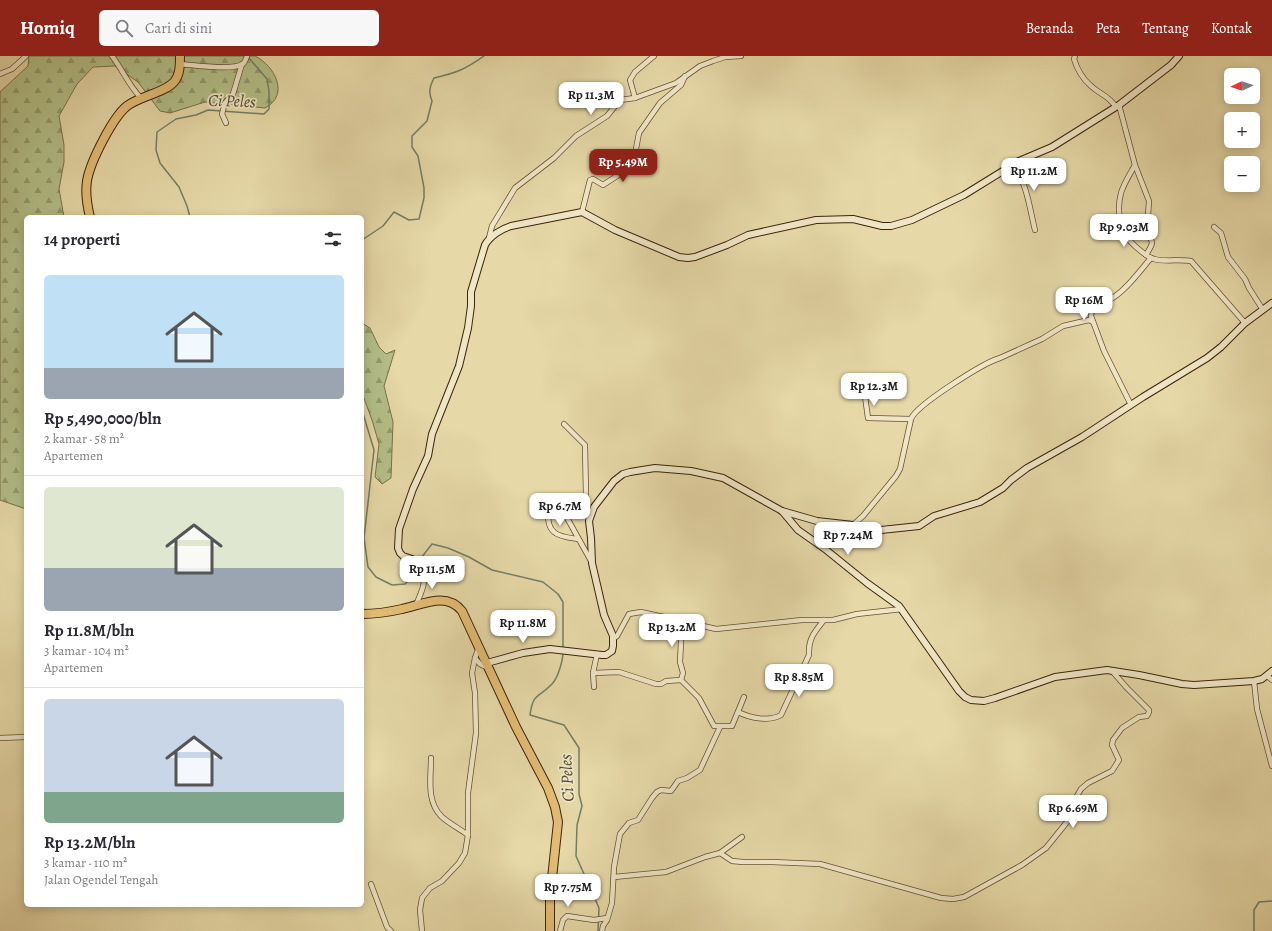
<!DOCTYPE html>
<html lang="id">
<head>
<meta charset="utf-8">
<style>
  body { margin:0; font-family:Alegreya,serif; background:#f7f7f7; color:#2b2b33; height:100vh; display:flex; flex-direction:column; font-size:15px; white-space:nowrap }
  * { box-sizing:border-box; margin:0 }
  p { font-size:13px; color:#7c7c81 }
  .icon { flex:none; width:22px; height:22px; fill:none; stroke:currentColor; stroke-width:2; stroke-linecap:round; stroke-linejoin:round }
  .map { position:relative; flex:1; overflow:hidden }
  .side { position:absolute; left:24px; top:159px; width:340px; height:692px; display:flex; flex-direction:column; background:#fff; border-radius:6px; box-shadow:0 2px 10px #0003 }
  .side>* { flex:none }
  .needle { width:26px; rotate:266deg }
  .buttons { position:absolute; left:1224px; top:12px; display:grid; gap:8px }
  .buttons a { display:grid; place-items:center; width:36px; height:36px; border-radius:6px; background:#fff; box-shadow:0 2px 10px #0003; font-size:20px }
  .price { position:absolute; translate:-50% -34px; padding:0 9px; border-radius:8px; background:#fff; color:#222; font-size:13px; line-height:26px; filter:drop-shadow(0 1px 2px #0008) }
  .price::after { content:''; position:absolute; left:50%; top:24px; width:12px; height:9px; margin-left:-6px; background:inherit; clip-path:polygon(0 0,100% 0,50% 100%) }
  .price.current { background:#8f2418; color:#fff }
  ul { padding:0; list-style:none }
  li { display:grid; align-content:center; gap:8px; height:212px; padding:0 20px }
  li+li { border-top:1px solid #e1e1e2 }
  li span { display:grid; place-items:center; height:124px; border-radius:6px; color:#555 }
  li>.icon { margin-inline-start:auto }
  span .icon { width:72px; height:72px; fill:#fffc; stroke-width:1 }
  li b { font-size:17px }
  h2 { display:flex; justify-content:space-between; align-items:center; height:48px; padding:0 20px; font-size:17px }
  header { display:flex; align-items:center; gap:24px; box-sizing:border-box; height:56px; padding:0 20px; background:#8f2418; color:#fff }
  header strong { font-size:19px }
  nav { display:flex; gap:22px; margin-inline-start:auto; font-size:14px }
  .search { width:280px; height:36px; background:#f7f7f7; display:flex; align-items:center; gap:10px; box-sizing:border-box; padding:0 14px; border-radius:6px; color:#7c7c81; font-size:15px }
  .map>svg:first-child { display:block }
  .forest { fill:url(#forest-firs); stroke:#78714a }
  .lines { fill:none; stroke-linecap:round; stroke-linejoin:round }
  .stream { stroke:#727e67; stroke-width:1.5 }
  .street-casing { stroke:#675032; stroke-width:6 }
  .secondary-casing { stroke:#3d230b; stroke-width:8 }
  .highway-casing { stroke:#3d230b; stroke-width:10 }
  .street { stroke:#efe6c6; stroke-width:4.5 }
  .secondary { stroke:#efe6c6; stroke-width:6 }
  .highway { stroke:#e3bc74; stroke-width:8 }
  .labels { text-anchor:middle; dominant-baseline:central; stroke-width:3.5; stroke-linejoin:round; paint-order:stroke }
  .water-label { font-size:17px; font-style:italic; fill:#534932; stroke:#efe6c6 }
</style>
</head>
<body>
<header>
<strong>Homiq</strong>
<div class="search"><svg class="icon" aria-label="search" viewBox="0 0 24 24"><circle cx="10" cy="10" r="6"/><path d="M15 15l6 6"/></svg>Cari di sini</div>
<nav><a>Beranda</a><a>Peta</a><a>Tentang</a><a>Kontak</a></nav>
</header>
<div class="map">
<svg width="1272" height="875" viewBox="0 0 1272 875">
  <defs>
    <pattern id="forest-firs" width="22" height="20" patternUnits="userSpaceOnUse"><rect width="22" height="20" fill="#b3bf88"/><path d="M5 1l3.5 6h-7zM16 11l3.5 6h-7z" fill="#939b6d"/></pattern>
  </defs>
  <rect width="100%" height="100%" fill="#e6d8a7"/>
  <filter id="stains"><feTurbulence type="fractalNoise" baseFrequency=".005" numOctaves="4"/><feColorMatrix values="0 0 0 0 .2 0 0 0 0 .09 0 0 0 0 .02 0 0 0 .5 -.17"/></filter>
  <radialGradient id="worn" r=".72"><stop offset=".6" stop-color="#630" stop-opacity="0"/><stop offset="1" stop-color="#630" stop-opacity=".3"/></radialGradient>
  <g class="forest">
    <path d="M29 0H255C275 10 290 39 265 52L205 46 170 57 160 55 138 26 115 10 93 11 77 28 59 60 64 89V106L59 133 64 161H26V453L0 444V36L28 10Z"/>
    <polygon points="362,267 370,272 379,291 386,298 395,294 384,330 393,366 391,422 382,428 375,421 379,388 372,364 362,337"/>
  </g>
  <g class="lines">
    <g class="stream">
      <polyline points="190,161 187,150 179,131 160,107 156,94 157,76 176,63 196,59 208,54 264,58 269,53 269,35 267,23 248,1"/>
      <path d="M362 184 383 170 394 156 409 164 419 163 424 142V132L418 100 412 91V80L427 65 432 45C428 36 430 30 434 22 456 17 466 13 484 0"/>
      <polyline points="362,354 374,394 364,482 368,511 376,521 392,529 405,528 411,522 416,512"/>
      <polyline points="417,509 421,502 432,488 448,492 469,501 492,514 543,526 558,538 563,546 563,592"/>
      <path d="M563 596C563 604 558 622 552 628 539 642 533 636 530 659L564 669 579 692V738L582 750 577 769 576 800 599 852 598 875"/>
      <polyline points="1254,875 1254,854 1259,846 1272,845"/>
    </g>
    <g class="street-casing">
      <g id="street">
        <path d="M112 0C122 13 129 30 141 42"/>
        <path d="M1075 0 1074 3C1077 13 1083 23 1091 30 1102 40 1107 38 1116 51"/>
        <path d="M180 8C194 9 231 15 243 8 245 6 246 3 247 0"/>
        <polyline points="0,18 12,13 26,0"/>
        <polyline points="635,42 630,24 635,16 654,0"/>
        <path d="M1119 49 1135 109C1130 118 1124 127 1121 137 1116 156 1120 178 1136 191 1141 195 1147 201 1154 203 1163 206 1180 203 1191 205L1245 267"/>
        <polyline points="226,67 222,58 225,47 233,38 242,8"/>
        <path d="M1012 109C1027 124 1030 155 1035 174"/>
        <path d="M1135 109 1149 145 1147 174C1150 189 1157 181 1146 199"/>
        <polyline points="582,156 590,124 593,123 603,129 620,118 635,98 639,77 660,47 681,29 685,20"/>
        <polyline points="1214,171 1221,177 1228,201 1245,223 1249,232 1263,254"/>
        <polyline points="489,182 492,170 515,132 554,102 576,80 607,60 620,44 635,42 676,27 700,10 713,5 725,1 741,0"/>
        <polyline points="855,321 864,333 868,362 911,363"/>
        <path d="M1131 349 1104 295 1091 260C1091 249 1103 248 1111 243 1127 233 1139 216 1151 202"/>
        <polyline points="564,368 585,389 586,440 589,464"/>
        <path d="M550 449C547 457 547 470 554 476 559 481 571 482 578 483"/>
        <polyline points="566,460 591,505"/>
        <path d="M853 469 863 460 896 420 900 413 911 363C916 349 985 306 1000 302L1042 283 1063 270 1089 264 1093 266"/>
        <path d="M412 503C427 527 427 523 416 549"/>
        <polyline points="682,565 680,606 683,617 681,624 699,642 714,670 732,670 744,641"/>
        <polyline points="613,583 617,580 629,558 641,556 682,565 716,573 802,564 833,564 857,558 902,553"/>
        <polyline points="475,602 480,608 488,612"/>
        <polyline points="593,617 619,616 656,628 661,628 666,625 681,624"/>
        <polyline points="1267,620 1272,624"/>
        <polyline points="1254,625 1257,653 1272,710"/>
        <polyline points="594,631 593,617 597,598"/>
        <path d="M738 656C750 662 769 666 781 659L809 599C808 582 815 576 824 564"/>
        <polyline points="0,682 26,681"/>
        <path d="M431 702C431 722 426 746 442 761 450 768 460 773 468 779"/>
        <polyline points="720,797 732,805 743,806 772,806 820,808 941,842 953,843 964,841 1022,809 1046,792 1067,766 1077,740 1081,733 1088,727 1112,715 1119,704 1112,689 1113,684 1122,672 1139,661 1147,660 1149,656 1149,654 1127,632 1112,615"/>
        <polyline points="614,821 666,816 705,801 720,797 742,781"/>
        <polyline points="371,828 387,871 391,875"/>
        <polyline points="422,875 420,854 422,842 430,832 442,825 459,807 465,797 468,779 468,737 476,677 475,637 472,617 475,602 479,591"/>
        <polyline points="560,875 563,864 567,860 594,864 607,862"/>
        <polyline points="602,875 603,870 607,864 612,847 614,811 620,778 629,767 638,764 652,742 657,736 661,734 671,735 678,725 687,722 700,714 720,671"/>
      </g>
    </g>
    <g class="secondary-casing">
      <g id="secondary">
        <polyline points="782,455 817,465 853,469 866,474 881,474 919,470 934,460 980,446 1003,432 1011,424 1027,412 1082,381 1143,341 1207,302 1221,291 1245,267 1272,247"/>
        <path d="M412 503 403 500 400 497 398 492 399 473 413 433 428 400 432 378 459 310 468 272 471 250V236L485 189C490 180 501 173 511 170L582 156 615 174 679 201 688 202 695 201 727 189 748 179 816 164 853 163 882 170H891L912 164 964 139 1019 105 1052 91 1119 49 1171 9 1179 0"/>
        <polyline points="487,607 523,597 550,593 602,599 606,599 612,595 613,590 613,580 604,559 592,507 591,482 589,465 594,451 614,425 623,418 630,416 655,412 691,415 723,422 782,455 798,474 825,493 867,527 899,550 959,635 965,641 971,644 984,645 995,642 1055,621 1107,614 1139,619 1182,628 1194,629 1254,625 1262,623 1272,615"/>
      </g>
    </g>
    <g class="highway-casing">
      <g id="highway">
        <path d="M90 161C87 149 85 138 87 125 90 106 113 61 127 50 140 40 164 37 174 26 180 19 180 9 180 0"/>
        <path d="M362 558C375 558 389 556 402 553 422 549 446 535 462 555L516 671 548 732 555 751 558 766 550 841V875"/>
      </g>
    </g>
    <use href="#street" class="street"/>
    <use href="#secondary" class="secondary"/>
    <use href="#highway" class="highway"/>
  </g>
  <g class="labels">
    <g class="water-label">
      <text transform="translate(232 45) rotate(2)">Ci Peles</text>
      <text transform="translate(567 722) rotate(-93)">Ci Peles</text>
    </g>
  </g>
  <rect width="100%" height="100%" filter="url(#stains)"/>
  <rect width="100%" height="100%" fill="url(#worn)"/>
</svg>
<div class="buttons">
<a><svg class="needle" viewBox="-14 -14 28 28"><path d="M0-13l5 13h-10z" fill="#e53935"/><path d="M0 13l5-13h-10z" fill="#7c7c81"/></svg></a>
<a>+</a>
<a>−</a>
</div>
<b class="price" style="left:591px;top:60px">Rp 11.3M</b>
<b class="price current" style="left:623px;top:127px">Rp 5.49M</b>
<b class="price" style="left:1034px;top:136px">Rp 11.2M</b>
<b class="price" style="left:1124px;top:192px">Rp 9.03M</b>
<b class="price" style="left:1084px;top:265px">Rp 16M</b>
<b class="price" style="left:874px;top:351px">Rp 12.3M</b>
<b class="price" style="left:560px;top:471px">Rp 6.7M</b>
<b class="price" style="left:848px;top:500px">Rp 7.24M</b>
<b class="price" style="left:432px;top:534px">Rp 11.5M</b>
<b class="price" style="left:523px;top:588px">Rp 11.8M</b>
<b class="price" style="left:672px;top:592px">Rp 13.2M</b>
<b class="price" style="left:799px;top:642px">Rp 8.85M</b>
<b class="price" style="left:1073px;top:773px">Rp 6.69M</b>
<b class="price" style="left:568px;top:852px">Rp 7.75M</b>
<section class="side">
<h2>14 properti<svg class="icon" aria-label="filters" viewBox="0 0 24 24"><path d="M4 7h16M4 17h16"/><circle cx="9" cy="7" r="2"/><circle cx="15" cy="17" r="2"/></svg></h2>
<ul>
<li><span style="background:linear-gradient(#bfe0f5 75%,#9aa5b1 0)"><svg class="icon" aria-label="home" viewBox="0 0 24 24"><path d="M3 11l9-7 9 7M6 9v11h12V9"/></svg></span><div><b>Rp 5,490,000/bln</b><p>2 kamar · 58 m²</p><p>Apartemen</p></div></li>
<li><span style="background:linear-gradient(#dfe7d0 65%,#9aa5b1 0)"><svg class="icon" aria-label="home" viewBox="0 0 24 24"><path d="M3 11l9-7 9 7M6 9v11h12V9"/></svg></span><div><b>Rp 11.8M/bln</b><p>3 kamar · 104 m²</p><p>Apartemen</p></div></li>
<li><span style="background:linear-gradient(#c9d6e8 75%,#7fa58c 0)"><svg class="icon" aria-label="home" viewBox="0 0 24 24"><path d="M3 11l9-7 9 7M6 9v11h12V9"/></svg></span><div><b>Rp 13.2M/bln</b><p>3 kamar · 110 m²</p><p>Jalan Ogendel Tengah</p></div></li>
</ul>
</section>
</div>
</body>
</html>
